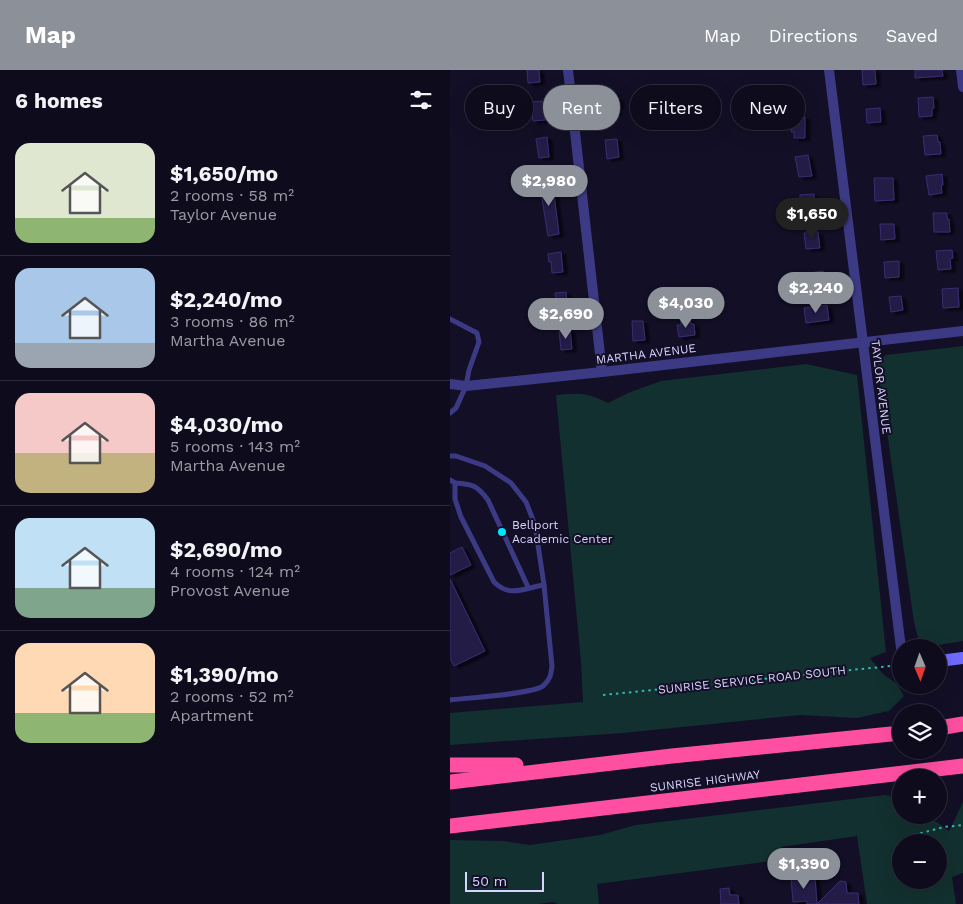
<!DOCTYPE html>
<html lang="en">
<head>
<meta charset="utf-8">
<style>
  body { margin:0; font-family:"Work Sans",sans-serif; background:#1c1929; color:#f1f3f6; height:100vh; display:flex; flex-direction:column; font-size:19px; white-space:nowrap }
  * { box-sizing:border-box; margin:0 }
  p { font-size:16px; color:#9b9ba3 }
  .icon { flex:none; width:28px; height:28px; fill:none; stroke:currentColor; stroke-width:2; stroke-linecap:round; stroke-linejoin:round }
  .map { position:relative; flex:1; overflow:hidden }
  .drawer { display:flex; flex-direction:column; background:#0e0b1c; width:450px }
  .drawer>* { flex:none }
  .banner { position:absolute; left:15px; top:15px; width:422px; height:45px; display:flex; gap:10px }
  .needle { width:32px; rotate:178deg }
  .buttons { position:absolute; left:442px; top:569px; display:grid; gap:10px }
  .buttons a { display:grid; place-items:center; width:55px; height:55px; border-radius:50%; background:#0e0b1c; box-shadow:0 5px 20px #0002,0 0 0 1px #2e2b3b; font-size:25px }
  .scale { position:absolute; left:15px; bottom:12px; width:79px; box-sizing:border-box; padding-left:5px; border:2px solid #d9d4ff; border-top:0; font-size:14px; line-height:18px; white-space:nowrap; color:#d9d4ff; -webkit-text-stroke:4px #130f26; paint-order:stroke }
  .price { position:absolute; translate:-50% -42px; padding:0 11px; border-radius:18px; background:#8c9099; color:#fff; font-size:16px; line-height:32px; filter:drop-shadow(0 1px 2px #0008) }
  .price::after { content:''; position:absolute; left:50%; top:30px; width:15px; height:11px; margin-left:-8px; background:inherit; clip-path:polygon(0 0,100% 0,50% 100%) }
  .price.active { background:#222; color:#fff }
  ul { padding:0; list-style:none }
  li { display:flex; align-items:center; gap:15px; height:125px; padding:0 15px }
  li+li { border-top:1px solid #2e2b3b }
  li span { display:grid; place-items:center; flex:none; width:140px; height:100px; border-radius:15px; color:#555 }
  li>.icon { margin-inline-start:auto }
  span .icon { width:60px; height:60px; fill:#fffc; stroke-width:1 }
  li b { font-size:21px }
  h2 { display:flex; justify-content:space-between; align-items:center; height:60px; padding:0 15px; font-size:21px }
  .tag { padding:0 18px; border-radius:22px; background:#0e0b1c; box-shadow:0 5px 20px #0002,0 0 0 1px #2e2b3b; font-size:18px; line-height:45px }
  .tag.active { background:#8c9099; color:#fff }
  header { display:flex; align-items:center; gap:30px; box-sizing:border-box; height:70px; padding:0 25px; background:#8c9099; color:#fff }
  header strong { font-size:24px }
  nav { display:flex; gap:28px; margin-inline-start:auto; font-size:18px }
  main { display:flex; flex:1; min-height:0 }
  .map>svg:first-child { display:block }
  .green { fill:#12302f; fill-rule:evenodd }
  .building { fill:#241b47; stroke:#3b2d73; filter:url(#shadow) }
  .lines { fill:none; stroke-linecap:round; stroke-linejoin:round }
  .path { stroke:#2fb8b0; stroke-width:2; stroke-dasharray:2.5 4; stroke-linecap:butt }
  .lane { stroke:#3d3a85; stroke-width:5 }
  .street { stroke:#3d3a85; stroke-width:10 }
  .secondary { stroke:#6f6bff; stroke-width:12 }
  .highway { stroke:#ff4fa3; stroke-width:15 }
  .poi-dot { fill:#00e5ff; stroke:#130f26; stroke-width:2 }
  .labels { text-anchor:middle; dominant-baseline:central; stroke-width:4; stroke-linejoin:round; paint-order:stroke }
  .street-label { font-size:12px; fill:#d9d4ff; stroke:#130f26 }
  .poi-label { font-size:12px; fill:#d9d4ff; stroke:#130f26; text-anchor:start }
</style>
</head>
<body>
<header>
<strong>Map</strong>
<nav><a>Map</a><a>Directions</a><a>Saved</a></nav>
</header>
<main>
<section class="drawer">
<h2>6 homes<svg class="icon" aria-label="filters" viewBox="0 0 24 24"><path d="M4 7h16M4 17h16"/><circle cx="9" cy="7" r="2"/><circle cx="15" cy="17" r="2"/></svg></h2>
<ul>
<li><span style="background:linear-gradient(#dfe7d0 75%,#8fb573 0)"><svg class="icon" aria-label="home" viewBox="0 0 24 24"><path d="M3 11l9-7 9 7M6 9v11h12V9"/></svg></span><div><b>$1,650/mo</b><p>2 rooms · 58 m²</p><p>Taylor Avenue</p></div></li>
<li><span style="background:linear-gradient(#a9c7e8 75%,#9aa5b1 0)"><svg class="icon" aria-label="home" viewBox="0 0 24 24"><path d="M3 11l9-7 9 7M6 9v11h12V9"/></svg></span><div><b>$2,240/mo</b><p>3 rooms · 86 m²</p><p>Martha Avenue</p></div></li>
<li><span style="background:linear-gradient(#f6c9c9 60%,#c2b280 0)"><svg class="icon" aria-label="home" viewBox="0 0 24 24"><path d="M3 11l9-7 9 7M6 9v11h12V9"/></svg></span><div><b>$4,030/mo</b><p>5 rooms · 143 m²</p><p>Martha Avenue</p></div></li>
<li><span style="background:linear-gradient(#bfe0f5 70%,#7fa58c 0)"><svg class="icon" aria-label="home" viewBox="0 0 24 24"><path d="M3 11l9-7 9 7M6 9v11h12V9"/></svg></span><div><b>$2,690/mo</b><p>4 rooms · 124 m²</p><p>Provost Avenue</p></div></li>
<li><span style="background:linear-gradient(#ffd9b3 70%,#8fb573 0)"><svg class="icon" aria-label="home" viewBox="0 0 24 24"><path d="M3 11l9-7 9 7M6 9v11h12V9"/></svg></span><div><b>$1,390/mo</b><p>2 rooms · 52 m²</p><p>Apartment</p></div></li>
</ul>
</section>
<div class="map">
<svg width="513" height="834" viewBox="0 0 513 834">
  <defs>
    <filter id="shadow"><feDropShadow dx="4.5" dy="2.5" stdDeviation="1" flood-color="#0009"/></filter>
  </defs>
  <rect width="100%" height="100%" fill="#130f26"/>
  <g class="green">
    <polygon points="513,276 513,571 482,576 469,572 464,552 427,291 436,285"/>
    <path d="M356 294 407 305 436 582 420 588 433 604 447 614 454 626 439 641 407 648 350 645 173 663 0 675V643L133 632 131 592 106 325C130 323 136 322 158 333L178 323 211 311Z"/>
    <path d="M435 725 451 728V745H477L499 761 513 732V803L502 807 506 834H417L407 766 331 777 330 790 147 814 149 834H108L103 832 88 834H0V770L53 771 80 775 150 765 186 755ZM489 772V810H451V772Z"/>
  </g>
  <g class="building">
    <polygon points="77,0 89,0 90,12 78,13"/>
    <polygon points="412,0 425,0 426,14 413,15"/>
    <polygon points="465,0 492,0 493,6 465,8"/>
    <polygon points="165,24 165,29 168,28 169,36 166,37 167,43 152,45 151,38 144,39 143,32 150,31 149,26"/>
    <polygon points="483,27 484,38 482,39 482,46 469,47 468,28"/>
    <polygon points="93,31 95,50 83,51 81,32"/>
    <polygon points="430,38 431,52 417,53 416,39"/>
    <polygon points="341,47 355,47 355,68 344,68 344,62 341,62"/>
    <polygon points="487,65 488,72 490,72 491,84 475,85 473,66"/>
    <polygon points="97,67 99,87 89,88 86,69"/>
    <polygon points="167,69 169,87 157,89 155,70"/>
    <polygon points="358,85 362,106 349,107 345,87"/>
    <polygon points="492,104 493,115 491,115 492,123 479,125 476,106"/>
    <polygon points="424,108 443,108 444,130 425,131"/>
    <polygon points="102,109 109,164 98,166 89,110"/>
    <polygon points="364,124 365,145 354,146 353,140 350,140 350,125"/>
    <polygon points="483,143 497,143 497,149 499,149 500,162 484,162"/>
    <polygon points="430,154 444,154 445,169 431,170"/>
    <polygon points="368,162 370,178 356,179 354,163"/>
    <polygon points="502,180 503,188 500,189 501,199 488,200 486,181"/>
    <polygon points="111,182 113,202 102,203 101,191 99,192 98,184"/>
    <polygon points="449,191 449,207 435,208 434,192"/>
    <polygon points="373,201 375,217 359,218 358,203"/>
    <polygon points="508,218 509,237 493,238 492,219"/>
    <polygon points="116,222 118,241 107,243 105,223"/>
    <polygon points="451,226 453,240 441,242 439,227"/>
    <polygon points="377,235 379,250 356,253 354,238"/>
    <polygon points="240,249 241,254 244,254 245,265 229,267 227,255 231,255 231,250"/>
    <polygon points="182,251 193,251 195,270 183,271"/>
    <polygon points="120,260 122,279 111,280 109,261"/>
    <polygon points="12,477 21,495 0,505 0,483"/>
    <polygon points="0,509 35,581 4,596 0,588"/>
    <polygon points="365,807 367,834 357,834 357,831 343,832 341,808"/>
    <polygon points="390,811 396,812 397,823 408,823 409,834 367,834"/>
    <polygon points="279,818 280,825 288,825 289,834 271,834 270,819"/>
  </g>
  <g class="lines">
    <g class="path">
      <polyline points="153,625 451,595"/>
      <polyline points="464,765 494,757 513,755"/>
    </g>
    <g class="lane">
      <polyline points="0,249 27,263 29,272 19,300 16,316 6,338 0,343"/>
      <path d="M0 386H6L35 396 61 413 76 432 85 455 94 515 102 596C101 605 100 610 93 616 83 624 16 628 0 630"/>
      <path d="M0 410 5 413V429L11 447 44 512C60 528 74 518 94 515"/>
      <path d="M5 413C22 414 27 415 38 430L78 517"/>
    </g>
    <g class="street">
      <polyline points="118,0 152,302"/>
      <polyline points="379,0 451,578"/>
      <polyline points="511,0 513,17"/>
      <polyline points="0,314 16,316 152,302 513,261"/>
    </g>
    <polyline class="secondary" points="489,591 513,588"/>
    <g class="highway">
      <polyline points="489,658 513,654"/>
      <polyline points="0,695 66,695"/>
      <polyline points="0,712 222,686 451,663"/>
      <polyline points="0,756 513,696"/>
    </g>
  </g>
  <circle class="poi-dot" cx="52" cy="462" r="5"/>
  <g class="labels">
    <g class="street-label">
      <text transform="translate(196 284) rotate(-7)">MARTHA AVENUE</text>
      <text transform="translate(431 317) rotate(83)">TAYLOR AVENUE</text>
      <text transform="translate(302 610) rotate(-6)">SUNRISE SERVICE ROAD SOUTH</text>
      <text transform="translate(255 711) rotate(-7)">SUNRISE HIGHWAY</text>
    </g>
    <g class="poi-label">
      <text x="62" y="455">Bellport<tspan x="62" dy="14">Academic Center</tspan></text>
    </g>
  </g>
</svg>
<div class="buttons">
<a><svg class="needle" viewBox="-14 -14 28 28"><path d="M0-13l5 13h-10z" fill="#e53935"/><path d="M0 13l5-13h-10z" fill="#9b9ba3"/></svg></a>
<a><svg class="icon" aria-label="layers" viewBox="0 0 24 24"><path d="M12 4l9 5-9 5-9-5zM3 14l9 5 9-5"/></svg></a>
<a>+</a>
<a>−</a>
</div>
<div class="scale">50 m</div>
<b class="price" style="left:99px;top:137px">$2,980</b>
<b class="price active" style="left:362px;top:170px">$1,650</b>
<b class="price" style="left:366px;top:244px">$2,240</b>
<b class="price" style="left:236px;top:259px">$4,030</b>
<b class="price" style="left:116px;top:270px">$2,690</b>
<b class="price" style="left:354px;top:820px">$1,390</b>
<div class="banner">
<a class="tag">Buy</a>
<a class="tag active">Rent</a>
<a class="tag">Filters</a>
<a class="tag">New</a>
</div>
</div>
</main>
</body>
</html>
